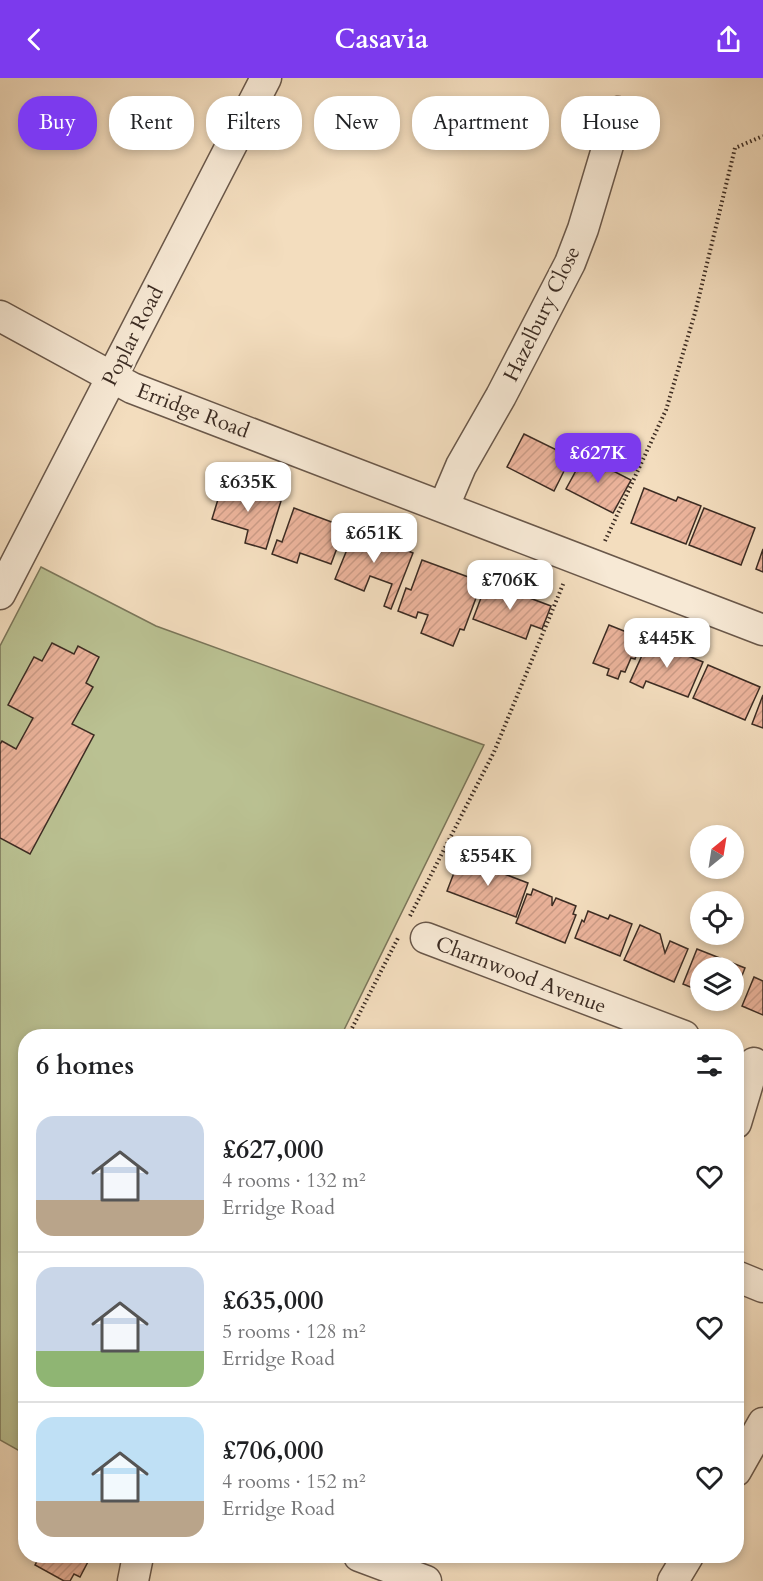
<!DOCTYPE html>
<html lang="en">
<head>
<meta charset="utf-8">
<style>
  body { margin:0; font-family:Cardo,serif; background:#f2f2f2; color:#202124; height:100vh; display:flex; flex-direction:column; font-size:22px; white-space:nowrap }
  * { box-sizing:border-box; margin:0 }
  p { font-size:20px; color:#757577 }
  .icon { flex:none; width:33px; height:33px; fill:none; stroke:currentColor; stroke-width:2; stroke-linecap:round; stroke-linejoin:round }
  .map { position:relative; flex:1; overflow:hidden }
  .sheet { position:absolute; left:18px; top:951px; width:726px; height:534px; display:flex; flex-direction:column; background:#fff; border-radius:24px; box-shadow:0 3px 9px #0003 }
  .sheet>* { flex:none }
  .guide { position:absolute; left:18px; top:18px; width:728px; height:54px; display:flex; gap:12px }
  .needle { width:39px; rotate:30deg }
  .fabs { position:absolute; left:690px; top:747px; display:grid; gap:12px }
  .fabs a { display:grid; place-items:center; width:54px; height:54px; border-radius:50%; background:#fff; box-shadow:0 3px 9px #0003; font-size:30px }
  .price { position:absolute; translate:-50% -51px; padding:0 14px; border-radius:12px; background:#fff; color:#222; font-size:20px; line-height:39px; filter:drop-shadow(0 2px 3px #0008) }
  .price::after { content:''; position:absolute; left:50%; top:36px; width:18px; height:14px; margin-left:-9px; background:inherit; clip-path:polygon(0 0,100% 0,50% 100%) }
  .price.current { background:#7c3aed; color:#fff }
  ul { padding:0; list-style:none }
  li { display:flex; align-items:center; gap:18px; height:150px; padding:0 18px }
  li+li { border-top:2px solid #e0e0e0 }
  li span { display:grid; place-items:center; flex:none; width:168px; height:120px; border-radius:18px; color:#555 }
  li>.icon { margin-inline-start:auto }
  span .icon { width:72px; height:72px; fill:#fffc; stroke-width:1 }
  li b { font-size:26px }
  h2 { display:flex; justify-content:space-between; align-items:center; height:72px; padding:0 18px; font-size:26px }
  .tag { padding:0 21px; border-radius:24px; background:#fff; box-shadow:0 3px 9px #0003; font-size:21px; line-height:54px }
  .tag.current { background:#7c3aed; color:#fff }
  header { display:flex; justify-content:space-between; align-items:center; height:78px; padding:0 18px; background:#7c3aed; color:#fff; font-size:27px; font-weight:800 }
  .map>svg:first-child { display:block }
  .park { fill:#bac192; stroke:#7b765a; stroke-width:1.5 }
  .building { fill:url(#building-hatch); stroke:#3c2c23; stroke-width:1.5 }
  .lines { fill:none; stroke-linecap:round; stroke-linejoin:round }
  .minor-casing { stroke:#6a584a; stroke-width:33 }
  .path { stroke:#3c2c23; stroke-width:4; stroke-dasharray:1.5 3; stroke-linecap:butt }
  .minor { stroke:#f7e9d5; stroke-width:30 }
  .labels { text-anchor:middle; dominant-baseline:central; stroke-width:4.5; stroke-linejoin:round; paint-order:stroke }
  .street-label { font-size:21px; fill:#3c2c23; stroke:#f7e9d5 }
</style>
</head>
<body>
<header><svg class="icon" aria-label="back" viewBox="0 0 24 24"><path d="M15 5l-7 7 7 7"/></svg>Casavia<svg class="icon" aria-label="share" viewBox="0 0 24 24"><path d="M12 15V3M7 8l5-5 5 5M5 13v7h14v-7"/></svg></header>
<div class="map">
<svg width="763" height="1503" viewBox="0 0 763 1503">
  <defs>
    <pattern id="building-hatch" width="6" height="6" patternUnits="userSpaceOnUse" patternTransform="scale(1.5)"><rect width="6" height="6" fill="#ecb49c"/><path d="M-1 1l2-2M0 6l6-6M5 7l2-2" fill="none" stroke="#cb9b86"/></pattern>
  </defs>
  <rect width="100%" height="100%" fill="#f3ddbe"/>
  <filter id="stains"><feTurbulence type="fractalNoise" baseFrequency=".00333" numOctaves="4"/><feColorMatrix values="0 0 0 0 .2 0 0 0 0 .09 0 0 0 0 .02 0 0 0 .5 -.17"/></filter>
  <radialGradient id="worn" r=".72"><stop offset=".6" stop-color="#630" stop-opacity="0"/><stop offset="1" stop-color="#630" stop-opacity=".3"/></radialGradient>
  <polygon class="park" points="41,489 156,548 484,667 341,958 26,958 25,1376 0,1362 0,568"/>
  <g class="building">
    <polygon points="524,356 571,379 554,413 507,389"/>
    <polygon points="584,378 631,402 613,435 566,411"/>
    <polygon points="223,405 281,423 266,471 245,465 248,452 212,441"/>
    <polygon points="644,410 676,423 678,419 701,428 686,466 631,445"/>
    <polygon points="294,430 345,449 331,486 300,475 297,485 272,476 277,462 282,464"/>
    <polygon points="704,430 755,450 741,487 689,467"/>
    <polygon points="355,452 413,475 391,531 384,528 392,506 370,498 364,513 335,501"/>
    <polygon points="763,471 763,494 756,491"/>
    <polygon points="422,482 482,504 464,552 460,551 453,568 421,555 428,537 418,534 416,540 398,533 406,510 411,512"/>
    <polygon points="487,504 551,528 542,551 531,547 526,561 473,541"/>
    <polygon points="609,547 639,559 638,562 641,564 635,581 631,580 625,594 621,593 618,601 607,597 609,591 593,585"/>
    <polygon points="649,562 703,584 688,619 646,603 643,610 630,604"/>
    <polygon points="52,565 74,576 78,568 99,579 86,605 93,609 72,646 94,657 30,776 0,760 0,666 2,663 16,671 33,640 8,627 34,579 42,583"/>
    <polygon points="708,587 760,609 745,642 693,620"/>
    <polygon points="763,617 763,650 752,646"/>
    <polygon points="460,779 528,805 516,839 447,813"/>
    <polygon points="533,811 552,819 552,828 556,820 576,828 573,836 576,837 565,865 516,845 527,816 531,817"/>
    <polygon points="588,833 608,841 610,837 632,846 620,878 575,860 582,842 584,844"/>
    <polygon points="640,847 660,856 665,875 670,863 688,871 674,904 624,882"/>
    <polygon points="697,871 745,890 734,918 734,890 700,890 700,913 683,906"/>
    <polygon points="754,899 763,903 763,937 742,928"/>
    <polygon points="40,1478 91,1478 80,1499 74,1496 70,1503 64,1503 35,1487"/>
  </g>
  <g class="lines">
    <g class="minor-casing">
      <g id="minor">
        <polyline points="0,238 132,310 763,552"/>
        <polyline points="444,428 461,388 501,318 570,185 583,151 618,34"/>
        <polyline points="0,516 266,0"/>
        <polyline points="426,860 684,958"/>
        <polyline points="736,1045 754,985"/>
        <polyline points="736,1198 763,1209"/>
        <polyline points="736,1393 763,1345"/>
        <polyline points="359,1478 426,1503"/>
        <polyline points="133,1503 138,1478"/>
        <polyline points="673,1503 688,1478"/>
      </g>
    </g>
    <g class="path">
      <polyline points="605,463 666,332 695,235 735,70 763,58"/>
      <polyline points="410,838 494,674 564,504"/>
      <polyline points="348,958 398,860"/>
    </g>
    <use href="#minor" class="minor"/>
  </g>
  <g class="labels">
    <g class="street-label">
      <text transform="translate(542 236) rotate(-64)">Hazelbury Close</text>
      <text transform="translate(133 258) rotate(-63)">Poplar Road</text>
      <text transform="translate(193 333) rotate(21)">Erridge Road</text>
      <text transform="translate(521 897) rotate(21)">Charnwood Avenue</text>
    </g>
  </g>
  <rect width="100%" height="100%" filter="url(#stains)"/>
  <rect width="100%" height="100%" fill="url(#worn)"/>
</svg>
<div class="fabs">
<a><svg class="needle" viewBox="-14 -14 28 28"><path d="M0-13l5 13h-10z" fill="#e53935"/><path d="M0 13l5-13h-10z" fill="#757577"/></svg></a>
<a><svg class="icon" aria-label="locate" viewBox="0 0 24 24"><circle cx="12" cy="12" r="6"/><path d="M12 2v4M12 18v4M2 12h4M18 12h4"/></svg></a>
<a><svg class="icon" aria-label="layers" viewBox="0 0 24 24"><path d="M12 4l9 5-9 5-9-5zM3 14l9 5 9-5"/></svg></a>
</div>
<b class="price current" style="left:598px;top:406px">£627K</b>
<b class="price" style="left:248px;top:435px">£635K</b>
<b class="price" style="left:374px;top:486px">£651K</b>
<b class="price" style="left:510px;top:533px">£706K</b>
<b class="price" style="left:667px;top:591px">£445K</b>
<b class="price" style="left:488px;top:809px">£554K</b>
<div class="guide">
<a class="tag current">Buy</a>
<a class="tag">Rent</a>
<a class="tag">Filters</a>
<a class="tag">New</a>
<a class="tag">Apartment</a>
<a class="tag">House</a>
</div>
<section class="sheet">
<h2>6 homes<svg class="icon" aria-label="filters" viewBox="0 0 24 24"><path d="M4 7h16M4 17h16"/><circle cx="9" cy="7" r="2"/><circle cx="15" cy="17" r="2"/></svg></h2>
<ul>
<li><span style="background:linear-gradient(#c9d6e8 70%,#b9a48a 0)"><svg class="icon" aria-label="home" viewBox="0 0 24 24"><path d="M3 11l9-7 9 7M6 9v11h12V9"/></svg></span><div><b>£627,000</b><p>4 rooms · 132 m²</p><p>Erridge Road</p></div><svg class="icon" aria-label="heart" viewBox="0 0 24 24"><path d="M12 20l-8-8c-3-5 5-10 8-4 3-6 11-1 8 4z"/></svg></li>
<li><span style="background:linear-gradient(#c9d6e8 70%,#8fb573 0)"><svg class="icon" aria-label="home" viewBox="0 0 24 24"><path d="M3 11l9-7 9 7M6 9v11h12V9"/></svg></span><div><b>£635,000</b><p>5 rooms · 128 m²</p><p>Erridge Road</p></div><svg class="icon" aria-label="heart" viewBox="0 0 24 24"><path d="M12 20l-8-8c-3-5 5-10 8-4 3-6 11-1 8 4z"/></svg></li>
<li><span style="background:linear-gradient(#bfe0f5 70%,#b9a48a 0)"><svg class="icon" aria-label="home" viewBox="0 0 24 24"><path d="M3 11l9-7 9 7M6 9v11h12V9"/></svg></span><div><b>£706,000</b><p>4 rooms · 152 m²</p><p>Erridge Road</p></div><svg class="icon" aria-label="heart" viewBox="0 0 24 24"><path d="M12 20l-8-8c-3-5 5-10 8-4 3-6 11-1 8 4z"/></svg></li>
</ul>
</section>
</div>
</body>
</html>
